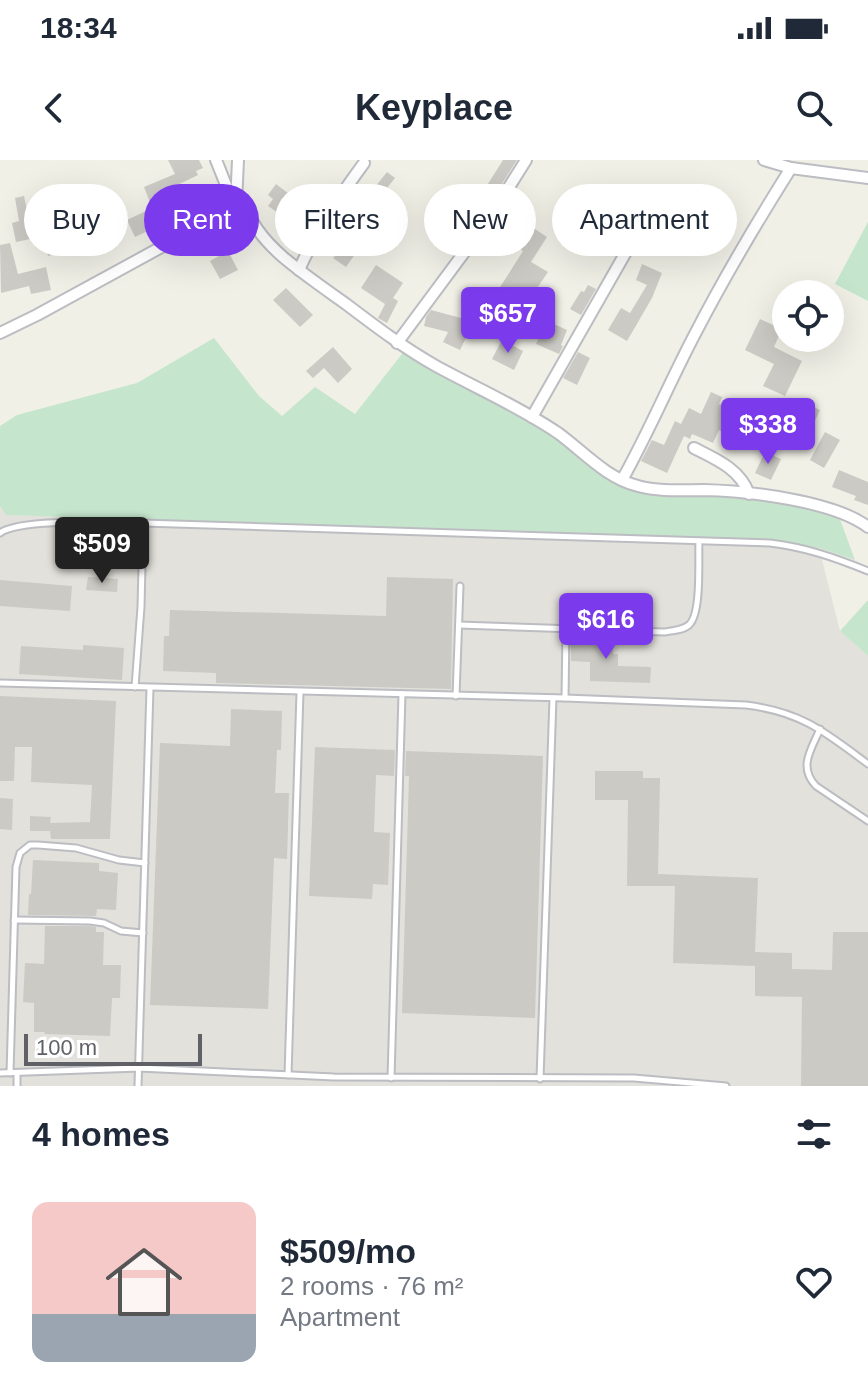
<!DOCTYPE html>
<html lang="en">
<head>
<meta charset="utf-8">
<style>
  body { margin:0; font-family:Arial,sans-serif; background:#f2f2f3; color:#1f2937; height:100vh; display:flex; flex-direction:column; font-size:30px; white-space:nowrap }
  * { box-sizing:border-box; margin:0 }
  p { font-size:26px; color:#747a83 }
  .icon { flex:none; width:44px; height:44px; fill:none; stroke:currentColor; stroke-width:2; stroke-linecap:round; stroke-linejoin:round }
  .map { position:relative; height:926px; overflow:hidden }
  .details { display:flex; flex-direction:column; background:#fff; flex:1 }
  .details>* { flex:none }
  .top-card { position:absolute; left:24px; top:24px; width:820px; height:72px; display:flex; gap:16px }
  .buttons { position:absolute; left:772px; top:120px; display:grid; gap:16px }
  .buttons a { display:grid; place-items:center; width:72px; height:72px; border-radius:50%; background:#fff; box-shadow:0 8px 32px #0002; font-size:40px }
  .scale { position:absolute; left:24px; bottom:20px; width:178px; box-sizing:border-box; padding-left:8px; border:4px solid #5f6167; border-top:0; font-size:22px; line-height:28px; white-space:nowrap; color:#5f6167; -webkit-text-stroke:6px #fff; paint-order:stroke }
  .price { position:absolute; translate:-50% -68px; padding:0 18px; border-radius:8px; background:#7c3aed; color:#fff; font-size:26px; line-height:52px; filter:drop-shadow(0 2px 4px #0008) }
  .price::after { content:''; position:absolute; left:50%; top:48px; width:24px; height:18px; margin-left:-12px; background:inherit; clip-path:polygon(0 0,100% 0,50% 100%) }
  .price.current { background:#222; color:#fff }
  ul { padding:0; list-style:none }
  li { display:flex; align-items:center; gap:24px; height:200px; padding:0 32px }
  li+li { border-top:2px solid #e0e1e3 }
  li span { display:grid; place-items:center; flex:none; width:224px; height:160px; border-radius:16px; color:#555 }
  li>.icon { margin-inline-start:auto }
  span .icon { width:96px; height:96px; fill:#fffc; stroke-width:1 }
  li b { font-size:34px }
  h2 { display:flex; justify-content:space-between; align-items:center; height:96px; padding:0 32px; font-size:34px }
  .pill { padding:0 28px; border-radius:36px; background:#fff; box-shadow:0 8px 32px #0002; font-size:28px; line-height:72px }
  .pill.current { background:#7c3aed; color:#fff }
  .status { display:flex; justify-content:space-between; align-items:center; height:56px; padding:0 40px; background:#fff; direction:ltr }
  .status svg { height:22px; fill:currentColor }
  header { display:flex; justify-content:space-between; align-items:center; height:104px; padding:0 32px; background:#fff; font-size:36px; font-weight:800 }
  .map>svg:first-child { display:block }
  .industrial { fill:#e2e1db }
  .green { fill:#c6e5cd }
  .building { fill:#cccac4 }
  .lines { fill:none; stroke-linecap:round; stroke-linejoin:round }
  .service-casing { stroke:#bcbdc2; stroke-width:9 }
  .minor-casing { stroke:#bcbdc2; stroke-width:14 }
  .service { stroke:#fff; stroke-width:5 }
  .minor { stroke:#fff; stroke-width:10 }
</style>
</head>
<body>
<div class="status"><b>18:34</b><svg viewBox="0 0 49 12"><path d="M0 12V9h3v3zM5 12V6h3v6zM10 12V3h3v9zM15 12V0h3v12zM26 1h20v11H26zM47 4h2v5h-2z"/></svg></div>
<header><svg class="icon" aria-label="back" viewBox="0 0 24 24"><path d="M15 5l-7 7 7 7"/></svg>Keyplace<svg class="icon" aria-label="search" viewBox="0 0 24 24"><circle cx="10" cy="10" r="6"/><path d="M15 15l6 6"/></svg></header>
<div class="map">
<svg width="868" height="926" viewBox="0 0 868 926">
  <rect width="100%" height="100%" fill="#f0f0e7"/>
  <polygon class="industrial" points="0,346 7,355 782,382 819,388 840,471 868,496 868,926 0,926"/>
  <g class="green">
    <polygon points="868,62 868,141 835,124"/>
    <polygon points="214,178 259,236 282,256 315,227 355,254 405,190 412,197 532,263 571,288 613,319 746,336 838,354 855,400 819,388 782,382 6,355 0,346 0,266 17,255 137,223"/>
    <polygon points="868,440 868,496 840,471"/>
  </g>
  <g class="building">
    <polygon points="168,0 199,0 203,8 196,11 198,15 169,29 172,36 151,45 144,27 175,14"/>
    <polygon points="503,0 517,0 483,54 476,49 479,45 476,43"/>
    <polygon points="387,12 395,18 383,33 387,37 373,54 353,38 361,28 366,32 372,24 375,27"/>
    <polygon points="276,24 302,44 293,57 284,51 281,55 268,46 273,39 268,35"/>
    <polygon points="112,30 120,60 94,67 89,47 104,43 101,33"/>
    <polygon points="221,34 225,44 189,63 184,52"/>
    <polygon points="24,36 29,59 31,59 35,78 16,82 12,63 19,61 15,38"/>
    <polygon points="148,50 156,67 135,77 127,60"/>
    <polygon points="626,62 641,68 633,88 627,84 621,86 617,84"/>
    <polygon points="526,63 547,77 531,102 548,112 531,137 524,133 505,163 485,151 523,91 513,84"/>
    <polygon points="339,67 350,76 346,81 358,90 346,107 333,98 337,94 325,85"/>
    <polygon points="63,71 69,90 48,96 43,77"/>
    <polygon points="10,83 18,114 46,107 51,130 31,134 29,126 1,133 0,85"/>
    <polygon points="228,91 238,110 220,119 210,101"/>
    <polygon points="642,104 662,113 652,138 627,181 608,170 621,148 630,153 647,125 636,120"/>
    <polygon points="376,105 403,123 393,138 398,141 387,163 378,158 385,144 361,128"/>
    <polygon points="588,125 596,129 581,155 570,149 581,131 584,132"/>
    <polygon points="286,128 313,155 300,167 273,140"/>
    <polygon points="472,139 482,145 460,190 443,182 448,172 424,166 426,157 431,150 461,158"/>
    <polygon points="760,159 782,169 774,187 802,201 785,236 763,226 774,204 745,190"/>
    <polygon points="547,161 567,170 561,185 563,186 559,194 536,184"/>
    <polygon points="502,180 523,191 514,210 492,199"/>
    <polygon points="333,187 352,209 338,223 324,208 313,218 306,211"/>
    <polygon points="578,192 590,198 577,225 563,218"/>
    <polygon points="711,232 722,237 719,244 736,252 726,274 719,270 713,283 692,274 690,279 684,276 667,313 641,301 652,280 664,285 675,261 681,264 689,248 701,254"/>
    <polygon points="798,240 820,250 811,269 789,259"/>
    <polygon points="825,272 840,280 824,308 810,300"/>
    <polygon points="765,292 781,299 771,320 755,313"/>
    <polygon points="839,310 868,322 868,345 854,340 856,336 832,327"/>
    <polygon points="88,417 118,419 117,432 86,430"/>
    <polygon points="387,417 453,419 451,529 216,523 216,513 163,511 164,476 169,476 170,450 386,456"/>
    <polygon points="0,420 72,426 70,451 0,446"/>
    <polygon points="571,476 614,478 613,494 618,494 618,506 651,507 650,523 590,521 590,502 571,501"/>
    <polygon points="83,485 124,488 122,520 19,514 21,486 83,490"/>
    <polygon points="0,536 116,541 110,679 51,679 50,671 30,671 30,656 51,657 50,663 90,662 92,625 31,622 32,587 15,587 14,621 0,621"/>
    <polygon points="231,549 282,551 281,590 277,590 275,633 289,633 287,699 274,698 268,849 150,845 160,583 230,586"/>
    <polygon points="315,587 395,590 394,616 376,615 374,672 390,673 388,725 373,724 372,739 309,736"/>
    <polygon points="406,591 543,596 535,858 402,853 409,616 405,616"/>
    <polygon points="595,611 643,611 643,618 660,618 658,714 758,718 755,792 792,793 792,809 832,810 833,772 868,772 868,926 801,926 802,837 755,836 755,806 673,803 675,726 627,726 628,640 595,640"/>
    <polygon points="0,638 13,639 12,670 0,669"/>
    <polygon points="33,700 99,703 99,711 118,713 116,750 97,749 96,756 28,755 29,734 31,734"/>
    <polygon points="45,766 90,766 96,767 96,772 104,772 103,805 121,805 120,838 112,838 110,876 44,874 45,872 34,872 34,843 23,842 25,803 44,804"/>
  </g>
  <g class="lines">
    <g class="service-casing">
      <g id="service">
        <path d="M143 363 770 383C805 387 836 398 868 411"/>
        <path d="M0 373C21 358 113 363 143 363L141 447 135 527"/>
        <path d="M459 465 664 472C673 471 683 470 689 465 702 453 698 399 699 381"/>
        <path d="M0 523 565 538 746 545C802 552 825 572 868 604"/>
        <polyline points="456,536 460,426"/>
        <polyline points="565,538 566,469"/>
        <path d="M820 569C811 590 798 607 816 626L868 661"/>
        <polyline points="14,760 90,761 104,763 121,771 143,773"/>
        <polyline points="0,913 139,908 334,917 634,918 726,926"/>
        <polyline points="10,913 16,707 20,693 30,685 38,685 76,688 119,700 145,703"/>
        <polyline points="288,915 300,532"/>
        <polyline points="391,918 402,534"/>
        <polyline points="540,919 553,538"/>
        <polyline points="17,926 17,913"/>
        <polyline points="138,926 150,528"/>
      </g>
    </g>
    <g class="minor-casing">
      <g id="minor">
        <polyline points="216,0 236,50"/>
        <polyline points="764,0 791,8 868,18"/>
        <polyline points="236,44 238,0"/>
        <path d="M299 110C316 71 339 37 364 3"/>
        <path d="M0 173 37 155 220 55C227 52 236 48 243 52 250 55 254 65 258 70 265 80 274 89 283 97 303 114 325 129 346 144 375 166 404 188 436 206 476 228 520 247 558 273 584 292 606 318 638 326 660 332 682 330 704 330 748 331 834 341 868 367"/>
        <polyline points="397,183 489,59 526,0"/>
        <polyline points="532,257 626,92"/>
        <path d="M694 288C716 299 740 309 749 334"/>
        <path d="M622 320C649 272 670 221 696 172 725 116 757 62 791 8"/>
      </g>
    </g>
    <use href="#service" class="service"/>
    <use href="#minor" class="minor"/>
  </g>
</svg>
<div class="buttons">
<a><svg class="icon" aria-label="locate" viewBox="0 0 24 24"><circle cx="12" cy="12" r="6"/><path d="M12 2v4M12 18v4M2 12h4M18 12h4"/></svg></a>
</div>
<div class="scale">100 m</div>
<b class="price" style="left:508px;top:195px">$657</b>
<b class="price" style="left:768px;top:306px">$338</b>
<b class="price current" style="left:102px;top:425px">$509</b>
<b class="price" style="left:606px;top:501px">$616</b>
<div class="top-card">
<a class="pill">Buy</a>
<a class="pill current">Rent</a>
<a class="pill">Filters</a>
<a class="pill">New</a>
<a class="pill">Apartment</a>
</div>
</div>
<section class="details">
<h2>4 homes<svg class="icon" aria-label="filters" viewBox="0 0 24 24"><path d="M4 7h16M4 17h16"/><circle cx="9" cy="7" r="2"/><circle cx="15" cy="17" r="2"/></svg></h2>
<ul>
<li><span style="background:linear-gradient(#f6c9c9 70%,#9aa5b1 0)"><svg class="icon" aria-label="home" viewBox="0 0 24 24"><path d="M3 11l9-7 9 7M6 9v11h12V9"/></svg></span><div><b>$509/mo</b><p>2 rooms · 76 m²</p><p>Apartment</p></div><svg class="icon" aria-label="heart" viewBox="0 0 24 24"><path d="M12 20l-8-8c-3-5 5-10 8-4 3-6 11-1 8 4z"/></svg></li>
</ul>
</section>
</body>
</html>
